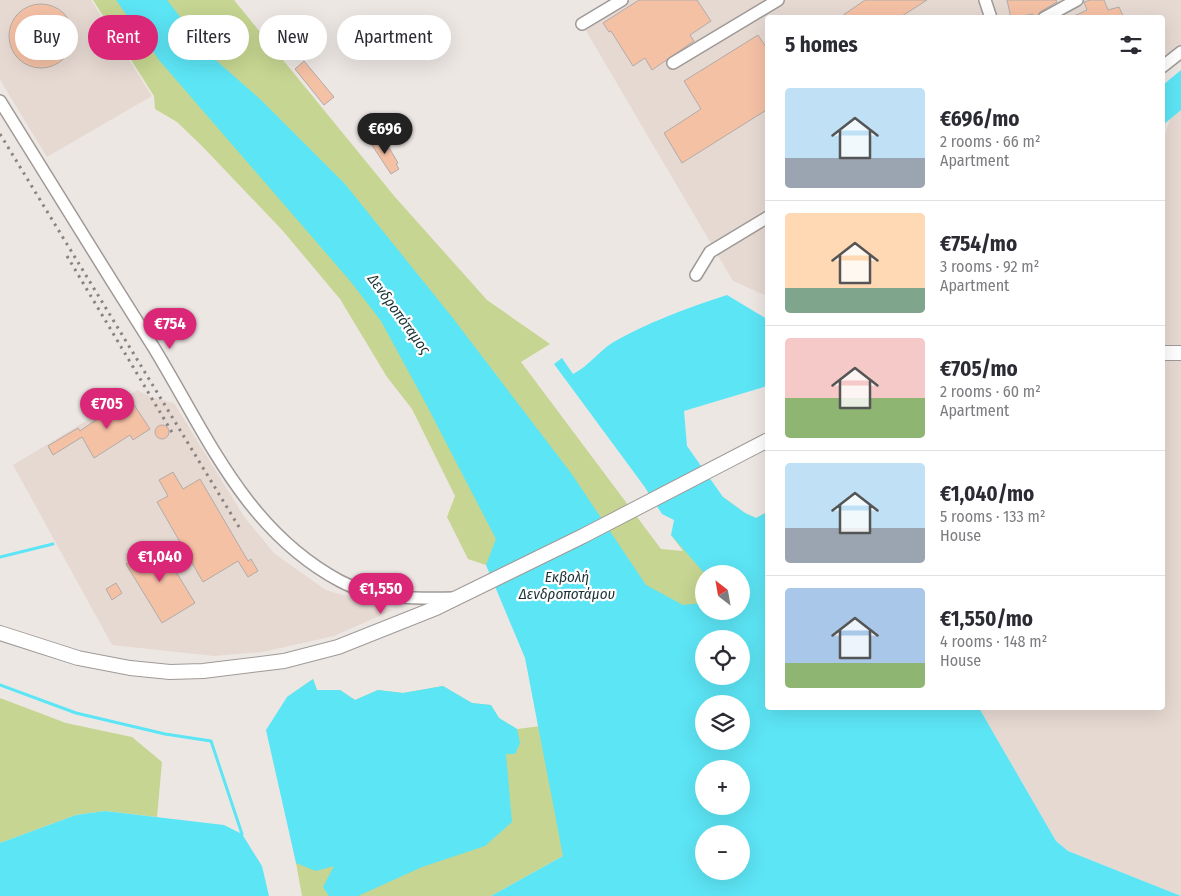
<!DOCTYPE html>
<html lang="en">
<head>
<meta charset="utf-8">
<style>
  body { margin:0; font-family:"Fira Sans Condensed",sans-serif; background:#f7f7f7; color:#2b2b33; height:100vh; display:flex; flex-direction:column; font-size:19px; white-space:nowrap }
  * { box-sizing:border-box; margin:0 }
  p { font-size:16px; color:#7c7c81 }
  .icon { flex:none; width:28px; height:28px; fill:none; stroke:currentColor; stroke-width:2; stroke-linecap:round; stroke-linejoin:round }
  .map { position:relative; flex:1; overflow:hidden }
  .sheet { position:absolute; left:765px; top:15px; width:400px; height:695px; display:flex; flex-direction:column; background:#fff; border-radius:5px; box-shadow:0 5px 20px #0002 }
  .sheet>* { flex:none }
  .hud { position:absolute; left:15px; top:15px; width:475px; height:45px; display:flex; gap:10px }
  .needle { width:32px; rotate:329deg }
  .buttons { position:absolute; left:695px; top:565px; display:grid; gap:10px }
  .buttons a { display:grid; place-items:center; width:55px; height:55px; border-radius:50%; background:#fff; box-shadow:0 5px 20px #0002; font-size:25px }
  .price { position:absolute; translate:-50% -42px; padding:0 11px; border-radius:18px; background:#db2777; color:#fff; font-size:16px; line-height:32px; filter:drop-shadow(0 1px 2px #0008) }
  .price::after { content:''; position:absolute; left:50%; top:30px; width:15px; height:11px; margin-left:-8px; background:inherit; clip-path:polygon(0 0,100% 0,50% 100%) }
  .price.on { background:#222; color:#fff }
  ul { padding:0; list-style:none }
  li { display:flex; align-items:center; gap:15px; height:125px; padding:0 20px }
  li+li { border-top:1px solid #e1e1e2 }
  li span { display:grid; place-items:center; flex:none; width:140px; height:100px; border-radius:5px; color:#555 }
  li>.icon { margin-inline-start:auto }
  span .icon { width:60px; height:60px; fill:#fffc; stroke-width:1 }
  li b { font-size:21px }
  h2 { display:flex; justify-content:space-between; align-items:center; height:60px; padding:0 20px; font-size:21px }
  .tag { padding:0 18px; border-radius:22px; background:#fff; box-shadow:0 5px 20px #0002; font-size:18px; line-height:45px }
  .tag.on { background:#db2777; color:#fff }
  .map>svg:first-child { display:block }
  .built { fill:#e6d9d2 }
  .green { fill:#c6d591; fill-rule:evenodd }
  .water { fill:#5ce5f5; fill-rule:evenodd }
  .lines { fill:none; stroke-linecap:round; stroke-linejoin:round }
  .stream { stroke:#5ce5f5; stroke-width:3 }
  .building { fill:#f5c1a5; stroke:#b1aba8 }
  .minor-casing { stroke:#9f9a97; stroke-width:14 }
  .tertiary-casing { stroke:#9f9a97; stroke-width:16 }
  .minor { stroke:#fff; stroke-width:11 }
  .tertiary { stroke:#fff; stroke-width:14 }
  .rail { stroke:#888381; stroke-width:3; stroke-dasharray:2.5 5; stroke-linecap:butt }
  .labels { text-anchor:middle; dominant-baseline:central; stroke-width:4.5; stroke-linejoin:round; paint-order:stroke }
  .water-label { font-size:15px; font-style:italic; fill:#1a3235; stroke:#fff }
</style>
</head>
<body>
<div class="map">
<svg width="1181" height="896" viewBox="0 0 1181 896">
  <rect width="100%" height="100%" fill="#ede7e4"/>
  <g class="built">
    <polygon points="0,0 91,0 152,96 47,157 0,80"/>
    <polygon points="622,0 1181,0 1181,55 1163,67 1162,18 768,18 767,296 733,281 582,24"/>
    <polygon points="1181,92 1181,896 1068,851 1056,841 979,708 1162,708 1162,141"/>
    <polygon points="137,390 151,397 174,403 245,518 275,554 326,590 393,610 334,636 263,652 214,656 112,645 13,465"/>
  </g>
  <g class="green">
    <path d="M93 0H234L395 197 487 300 550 344 521 362 661 549 683 551 671 535 723 497 745 513 756 518 767 512 768 708 741 806V769H704L563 856 491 896H302L296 863 287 697 313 679 317 690H340L355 700 378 690 403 693 443 686 472 703 491 705 499 718 517 729 549 725 522 629 489 566 468 559 447 517 455 496 412 409 387 377 340 299 283 231 203 147 177 122 155 109 154 96ZM704 574H741V611H704ZM704 639H741V676H704ZM704 704H741V741H704Z"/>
    <polygon points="0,698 66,723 132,737 162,762 157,817 105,811 76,815 0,843"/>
  </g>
  <g class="water">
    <path d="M116 0H167L210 55 261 100 345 184 452 317 571 473 646 585 683 605 704 603V611H741V574H705L671 535 674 520 662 514 644 486 554 364 562 358 573 374C590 365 598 352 612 343 644 324 692 306 727 295L767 319V386L684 411 687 446 723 497 745 513 756 518 767 512 768 708H979L1056 841 1068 851 1181 896H491L563 856 525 658 486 565 496 539 426 404 381 321 351 282 159 60ZM704 639H741V676H704ZM704 704H741V741H704ZM704 769H741V806H704ZM704 834H741V871H704Z"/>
    <polygon points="1181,70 1181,110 1163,125 1163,85"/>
    <polygon points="313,679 317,690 340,690 355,700 378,690 403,693 443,686 472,703 491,705 499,718 517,729 520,743 515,754 506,754 512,822 485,846 422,867 358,896 329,896 323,887 334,866 316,871 296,863 266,730 287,697"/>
    <polygon points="105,811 224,825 242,834 262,866 269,896 0,896 0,843 76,815"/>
  </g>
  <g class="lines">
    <g class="stream">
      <polyline points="0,557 53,544"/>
      <polyline points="0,685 76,713 165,734 211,741 242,834"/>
    </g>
  </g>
  <g class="building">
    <polygon points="639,0 697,0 711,21 690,35 694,41 652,70 645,58 633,66 611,31 609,32 603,23"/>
    <polygon points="865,0 927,0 899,18 839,18"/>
    <polygon points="1007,0 1056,0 1057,2 1040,12 1037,18 1034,18 1033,14 1011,18"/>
    <polygon points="1090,0 1104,0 1108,10 1119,7 1124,18 1070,18 1087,10 1084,2"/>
    <circle cx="41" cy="36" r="32"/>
    <polygon points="758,35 768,50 768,109 682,163 664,133 701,109 684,81"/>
    <polygon points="304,61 334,97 324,105 295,69"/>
    <polygon points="376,135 385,149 388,146 398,163 396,164 399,169 391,174 368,139"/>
    <polygon points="129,397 150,429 133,440 130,435 94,458 82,437 53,455 48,446 78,428 80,431"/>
    <circle cx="162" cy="432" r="7"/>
    <polygon points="173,472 183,489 200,479 248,561 251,559 258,571 248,577 238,561 203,582 157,502 168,496 159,480"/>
    <polygon points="159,544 195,603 162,623 126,564"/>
    <polygon points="116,583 122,593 112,600 106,589"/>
  </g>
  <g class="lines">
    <g class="minor-casing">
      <g id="minor">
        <polyline points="985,0 991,18"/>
        <polyline points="1044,18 1077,0"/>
        <polyline points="582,24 622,0"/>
        <polyline points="673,63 778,0"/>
        <polyline points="1162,67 1181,52"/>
        <path d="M0 101C51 183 102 266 154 348 207 435 245 530 340 581 373 599 417 599 455 598"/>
        <polyline points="696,275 710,252 768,217"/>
      </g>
    </g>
    <g class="tertiary-casing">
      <g id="tertiary">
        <polyline points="1162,353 1181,353"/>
        <polyline points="0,633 78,658 130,668 170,672 203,671 284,661 338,647 436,608 583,536 768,440"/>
      </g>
    </g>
    <use href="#minor" class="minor"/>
    <use href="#tertiary" class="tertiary"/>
    <g class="rail">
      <polyline points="0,134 239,527"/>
      <polyline points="67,256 173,434"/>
    </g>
  </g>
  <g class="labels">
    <g class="water-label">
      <text transform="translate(399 314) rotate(54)">Δενδροπόταμος</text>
      <text x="567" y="577">Εκβολή<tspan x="567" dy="17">Δενδροποτάμου</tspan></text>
    </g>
  </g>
</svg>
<div class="buttons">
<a><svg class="needle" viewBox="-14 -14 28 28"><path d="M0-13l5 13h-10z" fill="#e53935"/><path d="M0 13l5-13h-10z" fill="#7c7c81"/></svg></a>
<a><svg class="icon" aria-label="locate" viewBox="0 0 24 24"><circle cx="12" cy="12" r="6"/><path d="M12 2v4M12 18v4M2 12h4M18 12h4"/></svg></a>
<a><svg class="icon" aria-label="layers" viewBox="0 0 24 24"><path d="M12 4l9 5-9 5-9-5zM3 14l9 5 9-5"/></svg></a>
<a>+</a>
<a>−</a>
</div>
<b class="price on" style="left:385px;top:155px">€696</b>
<b class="price" style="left:170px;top:350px">€754</b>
<b class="price" style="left:107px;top:430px">€705</b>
<b class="price" style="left:160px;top:583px">€1,040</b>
<b class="price" style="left:381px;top:615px">€1,550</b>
<div class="hud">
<a class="tag">Buy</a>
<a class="tag on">Rent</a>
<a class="tag">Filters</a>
<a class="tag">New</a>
<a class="tag">Apartment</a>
</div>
<section class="sheet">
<h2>5 homes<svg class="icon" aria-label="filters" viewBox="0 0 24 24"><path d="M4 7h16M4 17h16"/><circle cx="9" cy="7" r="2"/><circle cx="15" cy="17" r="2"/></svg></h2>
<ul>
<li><span style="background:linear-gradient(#bfe0f5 70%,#9aa5b1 0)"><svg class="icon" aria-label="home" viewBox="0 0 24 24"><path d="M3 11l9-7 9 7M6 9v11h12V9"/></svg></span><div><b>€696/mo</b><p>2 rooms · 66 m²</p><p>Apartment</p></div></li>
<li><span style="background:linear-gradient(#ffd9b3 75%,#7fa58c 0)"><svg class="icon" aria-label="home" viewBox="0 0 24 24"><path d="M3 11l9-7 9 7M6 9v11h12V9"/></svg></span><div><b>€754/mo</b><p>3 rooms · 92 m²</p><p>Apartment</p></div></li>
<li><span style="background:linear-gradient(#f6c9c9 60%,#8fb573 0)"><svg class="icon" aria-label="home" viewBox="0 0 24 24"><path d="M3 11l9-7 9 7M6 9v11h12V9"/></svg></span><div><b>€705/mo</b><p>2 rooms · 60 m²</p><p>Apartment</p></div></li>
<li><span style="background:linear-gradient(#bfe0f5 65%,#9aa5b1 0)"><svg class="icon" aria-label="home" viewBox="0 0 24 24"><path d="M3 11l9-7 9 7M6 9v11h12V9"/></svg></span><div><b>€1,040/mo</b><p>5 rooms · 133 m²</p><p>House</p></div></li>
<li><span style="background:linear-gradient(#a9c7e8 75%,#8fb573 0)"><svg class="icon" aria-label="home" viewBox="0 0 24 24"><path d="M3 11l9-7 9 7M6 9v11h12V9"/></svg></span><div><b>€1,550/mo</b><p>4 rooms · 148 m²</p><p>House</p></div></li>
</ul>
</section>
</div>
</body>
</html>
